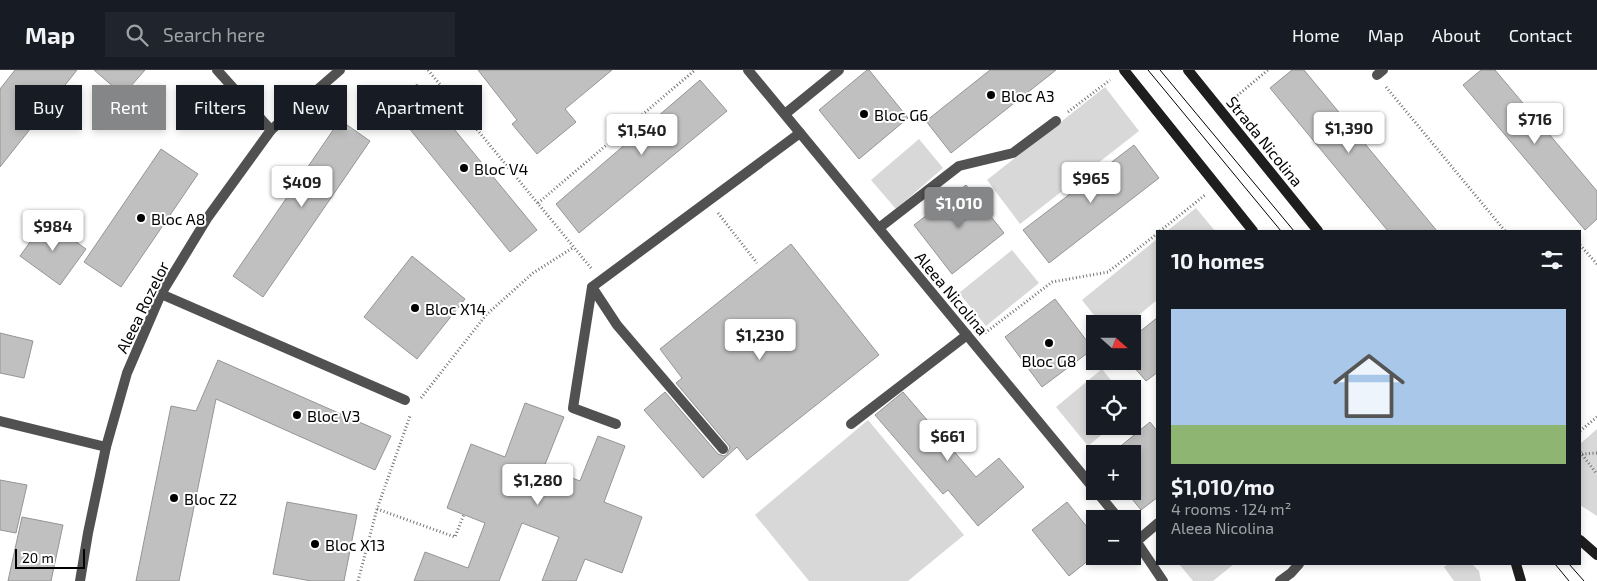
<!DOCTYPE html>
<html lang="en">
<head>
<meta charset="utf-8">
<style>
  body { margin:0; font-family:"Exo 2",sans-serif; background:#20242c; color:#f1f3f6; height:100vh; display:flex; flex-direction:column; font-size:19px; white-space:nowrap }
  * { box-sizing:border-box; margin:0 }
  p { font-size:16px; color:#9ea1a6 }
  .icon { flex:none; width:28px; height:28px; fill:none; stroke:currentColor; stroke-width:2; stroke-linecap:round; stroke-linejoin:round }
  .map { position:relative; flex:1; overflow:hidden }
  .side { position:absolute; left:1156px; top:160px; width:425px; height:335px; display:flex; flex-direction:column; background:#171b24; border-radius:0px; box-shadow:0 2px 8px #0003 }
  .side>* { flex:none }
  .guide { position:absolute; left:15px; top:15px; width:475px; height:45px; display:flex; gap:10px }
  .needle { width:32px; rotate:111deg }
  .controls { position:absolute; left:1086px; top:245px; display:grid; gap:10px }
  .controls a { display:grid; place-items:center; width:55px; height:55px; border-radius:0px; background:#171b24; box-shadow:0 2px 8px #0003; font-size:25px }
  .scale { position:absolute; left:15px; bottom:12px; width:70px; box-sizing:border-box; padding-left:5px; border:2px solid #000; border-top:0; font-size:14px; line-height:18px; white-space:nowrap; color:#000; -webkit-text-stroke:4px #fff; paint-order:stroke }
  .price { position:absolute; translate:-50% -42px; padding:0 11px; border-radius:5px; background:#fff; color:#222; font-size:16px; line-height:32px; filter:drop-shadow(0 1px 2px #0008) }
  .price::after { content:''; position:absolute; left:50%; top:30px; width:15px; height:11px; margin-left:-8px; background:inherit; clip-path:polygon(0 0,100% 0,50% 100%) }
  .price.current { background:#858687; color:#fff }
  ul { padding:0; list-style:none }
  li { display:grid; align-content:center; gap:10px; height:265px; padding:0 15px }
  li+li { border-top:1px solid #363941 }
  li span { display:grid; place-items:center; height:155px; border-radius:0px; color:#555 }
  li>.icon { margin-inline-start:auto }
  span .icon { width:90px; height:90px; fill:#fffc; stroke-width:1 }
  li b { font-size:21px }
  h2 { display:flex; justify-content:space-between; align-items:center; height:60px; padding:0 15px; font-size:21px }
  .chip { padding:0 18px; border-radius:0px; background:#171b24; box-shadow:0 2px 8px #0003; font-size:18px; line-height:45px }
  .chip.current { background:#858687; color:#fff }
  header { display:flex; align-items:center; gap:30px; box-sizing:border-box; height:70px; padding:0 25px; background:#171b24; border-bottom:1px solid #363941 }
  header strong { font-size:24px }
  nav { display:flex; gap:28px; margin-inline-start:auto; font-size:18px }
  .search { width:350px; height:45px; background:#20242c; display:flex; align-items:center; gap:12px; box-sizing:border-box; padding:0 18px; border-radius:0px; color:#9ea1a6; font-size:19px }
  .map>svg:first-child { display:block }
  .green { fill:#d8d8d8 }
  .building { fill:#c0c0c0; stroke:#959595 }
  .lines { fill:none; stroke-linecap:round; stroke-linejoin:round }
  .path { stroke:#737373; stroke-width:3; stroke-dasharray:1 2.5; stroke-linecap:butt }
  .lane { stroke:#515151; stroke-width:10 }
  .street { stroke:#515151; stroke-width:10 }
  .secondary { stroke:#1e1e1e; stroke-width:10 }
  .tram { stroke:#000; stroke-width:1 }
  .poi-dot { fill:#000; stroke:#fff; stroke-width:2 }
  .labels { text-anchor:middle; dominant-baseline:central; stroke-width:4; stroke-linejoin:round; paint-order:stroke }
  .poi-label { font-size:16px; fill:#000; stroke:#fff; text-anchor:start }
  .street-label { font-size:16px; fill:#000; stroke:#fff }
</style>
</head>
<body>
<header>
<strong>Map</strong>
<div class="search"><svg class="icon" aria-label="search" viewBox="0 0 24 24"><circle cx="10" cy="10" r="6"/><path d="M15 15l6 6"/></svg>Search here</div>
<nav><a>Home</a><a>Map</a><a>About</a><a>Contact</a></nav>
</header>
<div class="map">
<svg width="1597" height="511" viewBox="0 0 1597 511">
  <rect width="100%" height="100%" fill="#fff"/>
  <g class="green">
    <polygon points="1105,17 1139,61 1020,154 987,110"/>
    <polygon points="919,69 943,98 896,139 871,110"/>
    <polygon points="1196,138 1215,161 1167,161"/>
    <polygon points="1157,169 1157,230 1128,254 1101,254 1082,230"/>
    <polygon points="1012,180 1039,213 986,256 959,223"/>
    <polygon points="1102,299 1118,319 1095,319 1095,356 1112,356 1088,376 1056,337"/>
    <polygon points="868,350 964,465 908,511 809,511 755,445"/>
    <polygon points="1597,359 1597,446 1580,435 1580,374"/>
    <polygon points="1179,494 1234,494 1213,511 1193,511"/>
    <polygon points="1448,494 1472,494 1479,501 1481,511 1454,511 1444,497"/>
  </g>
  <g class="building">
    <polygon points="15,0 77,0 0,97 0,19"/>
    <polygon points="94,0 145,0 123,25"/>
    <polygon points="478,0 612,0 565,39 576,52 537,84 512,54 517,50"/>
    <polygon points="867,0 869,0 908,48 859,89 819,40"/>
    <polygon points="990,0 1056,0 951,83 926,51"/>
    <polygon points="1292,0 1304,0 1437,161 1388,161 1270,18"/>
    <polygon points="1481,0 1495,0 1597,121 1597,149 1585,160 1463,15"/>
    <polygon points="700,10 727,41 579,163 556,134"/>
    <polygon points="417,14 537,160 510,182 391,36"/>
    <polygon points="340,50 370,71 263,227 233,206"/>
    <polygon points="1134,75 1159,108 1049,193 1023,160"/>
    <polygon points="161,79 198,104 121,217 84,192"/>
    <polygon points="966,115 1004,163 952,204 914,155"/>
    <polygon points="46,150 86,179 60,215 20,186"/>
    <polygon points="791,174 879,285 747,390 737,377 703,408 644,340 665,322 718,384 724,386 727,384 730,377 676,313 682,308 660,279"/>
    <polygon points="412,186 465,229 417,289 364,247"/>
    <polygon points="1055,229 1093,279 1042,317 1005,267"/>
    <polygon points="1158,247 1158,302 1146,311 1132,295 1132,268"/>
    <polygon points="0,263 33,271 24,308 0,303"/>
    <polygon points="218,290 391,366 375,400 216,329 179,511 136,511 171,336 196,341"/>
    <polygon points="903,322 976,407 999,388 1024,417 978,456 948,420 943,424 875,345"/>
    <polygon points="525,333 564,347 544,397 580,411 598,366 625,376 604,432 642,447 622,503 585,489 576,511 542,511 559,467 522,453 499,511 414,511 425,482 468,498 485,453 447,438 471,374 505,387"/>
    <polygon points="1150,352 1158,362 1158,427 1141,440 1132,429 1132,384 1111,384"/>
    <polygon points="0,410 27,415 16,463 0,460"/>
    <polygon points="287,432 357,445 344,511 311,511 273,504"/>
    <polygon points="1067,432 1095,467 1095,485 1069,506 1032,460"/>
    <polygon points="22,447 63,455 51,511 8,511"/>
  </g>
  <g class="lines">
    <g class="path">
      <polyline points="428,0 591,198"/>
      <polyline points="1386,17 1505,161"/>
      <polyline points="1232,30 1268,0"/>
      <polyline points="1068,42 1110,10"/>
      <polyline points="538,133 695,0"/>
      <polyline points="718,143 757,193"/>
      <polyline points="1160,161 1205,125"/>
      <polyline points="1580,175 1597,194"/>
      <polyline points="985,263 1052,212 1108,202 1158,163"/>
      <polyline points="421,328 486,245 533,203 574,177"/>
      <polyline points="1580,361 1597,347"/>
      <polyline points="1580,382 1597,404"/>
      <polyline points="1582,384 1597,383"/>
      <polyline points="377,439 455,467 464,444"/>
      <polyline points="358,511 377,439 410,346"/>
    </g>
    <g class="lane">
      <polyline points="217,0 271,60"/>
      <polyline points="785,44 839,0"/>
      <polyline points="879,158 959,96 1013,83 1056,51"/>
      <polyline points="592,217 573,338 616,354"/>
      <polyline points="161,224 405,330"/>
      <polyline points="0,351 106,377"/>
      <polyline points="851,354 967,265"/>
      <polyline points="723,379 617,255 592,217 800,63"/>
      <polyline points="1137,471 1158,453"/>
      <polyline points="1280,511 1291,503 1299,494"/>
    </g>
    <g class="street">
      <polyline points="748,0 1095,420"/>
      <polyline points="1377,5 1383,0"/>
      <polyline points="1096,421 1119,449"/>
      <polyline points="1132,465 1163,511"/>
      <polyline points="80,511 88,463 106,377 127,303 161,224 208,147 271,60 340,0"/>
    </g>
    <g class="secondary">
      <polyline points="1124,0 1253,161"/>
      <polyline points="1188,0 1318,161"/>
      <polyline points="1580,470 1597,485"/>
      <polyline points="1516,494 1521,511"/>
    </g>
    <g class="tram">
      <polyline points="1148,0 1281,161"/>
      <polyline points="1160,0 1294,161"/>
      <polyline points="1555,494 1569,511"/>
      <polyline points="1569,494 1584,511"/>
    </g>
  </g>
  <g class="poi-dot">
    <circle cx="991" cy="25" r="5"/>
    <circle cx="864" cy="44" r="5"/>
    <circle cx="464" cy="98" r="5"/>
    <circle cx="141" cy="148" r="5"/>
    <circle cx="415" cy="238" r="5"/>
    <circle cx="1049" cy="273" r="5"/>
    <circle cx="297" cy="345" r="5"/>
    <circle cx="174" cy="428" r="5"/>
    <circle cx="315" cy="474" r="5"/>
  </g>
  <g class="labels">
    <g class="poi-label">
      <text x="1001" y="25">Bloc A3</text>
      <text x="874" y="44">Bloc G6</text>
      <text x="474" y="98">Bloc V4</text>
      <text x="151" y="148">Bloc A8</text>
      <text x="425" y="238">Bloc X14</text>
      <text x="1049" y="290" text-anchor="middle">Bloc G8</text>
      <text x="307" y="345">Bloc V3</text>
      <text x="184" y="428">Bloc Z2</text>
      <text x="325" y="474">Bloc X13</text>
    </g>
    <g class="street-label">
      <text transform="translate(1265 71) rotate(51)">Strada Nicolina</text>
      <text transform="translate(952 223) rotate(50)">Aleea Nicolina</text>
      <text transform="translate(142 237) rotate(-64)">Aleea Rozelor</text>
    </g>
  </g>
</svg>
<div class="controls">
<a><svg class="needle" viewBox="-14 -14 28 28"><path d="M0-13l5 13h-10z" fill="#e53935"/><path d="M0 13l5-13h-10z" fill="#9ea1a6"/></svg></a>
<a><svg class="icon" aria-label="locate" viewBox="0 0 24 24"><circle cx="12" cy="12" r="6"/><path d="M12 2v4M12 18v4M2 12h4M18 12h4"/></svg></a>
<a>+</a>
<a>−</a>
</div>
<div class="scale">20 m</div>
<b class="price" style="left:1535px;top:75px">$716</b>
<b class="price" style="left:1349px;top:84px">$1,390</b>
<b class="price" style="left:642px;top:86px">$1,540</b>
<b class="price" style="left:1091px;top:134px">$965</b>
<b class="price" style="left:302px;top:138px">$409</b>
<b class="price current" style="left:959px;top:159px">$1,010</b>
<b class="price" style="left:53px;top:182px">$984</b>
<b class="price" style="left:760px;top:291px">$1,230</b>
<b class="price" style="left:948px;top:392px">$661</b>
<b class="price" style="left:538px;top:436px">$1,280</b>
<div class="guide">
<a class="chip">Buy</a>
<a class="chip current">Rent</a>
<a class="chip">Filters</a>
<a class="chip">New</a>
<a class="chip">Apartment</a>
</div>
<section class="side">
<h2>10 homes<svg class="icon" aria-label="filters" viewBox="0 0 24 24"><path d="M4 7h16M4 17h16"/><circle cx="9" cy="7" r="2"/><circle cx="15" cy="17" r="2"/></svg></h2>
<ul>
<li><span style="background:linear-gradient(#a9c7e8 75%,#8fb573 0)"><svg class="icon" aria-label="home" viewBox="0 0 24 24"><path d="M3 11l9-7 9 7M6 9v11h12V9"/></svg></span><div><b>$1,010/mo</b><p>4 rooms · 124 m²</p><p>Aleea Nicolina</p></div></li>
</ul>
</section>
</div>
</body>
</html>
